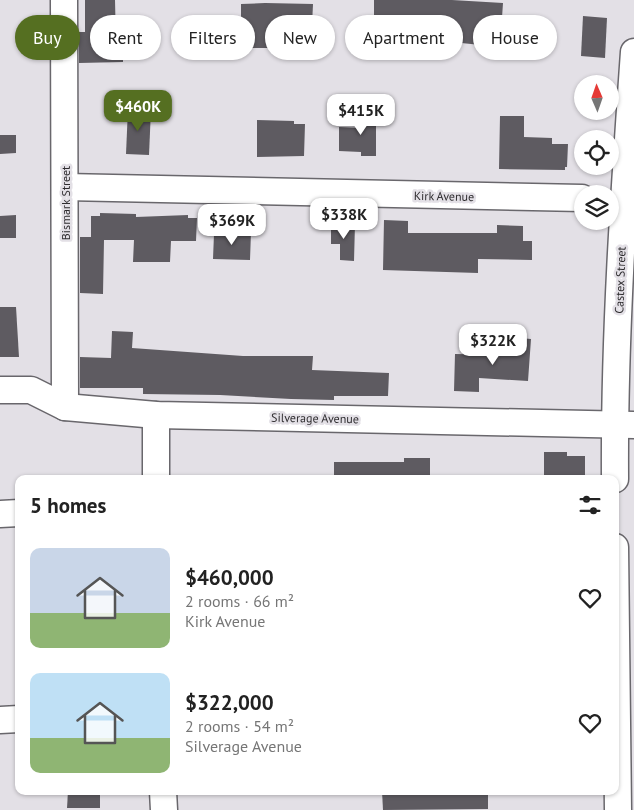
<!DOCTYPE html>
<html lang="en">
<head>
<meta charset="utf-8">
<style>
  body { margin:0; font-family:"PT Sans",sans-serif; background:#f2f2f2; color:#222; height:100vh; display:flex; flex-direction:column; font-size:19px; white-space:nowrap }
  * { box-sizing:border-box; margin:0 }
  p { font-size:16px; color:#767676 }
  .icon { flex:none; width:28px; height:28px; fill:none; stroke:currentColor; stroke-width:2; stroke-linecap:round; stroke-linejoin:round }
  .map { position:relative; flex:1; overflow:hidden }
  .details { position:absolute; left:15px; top:475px; width:604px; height:320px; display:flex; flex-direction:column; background:#fff; border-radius:10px; box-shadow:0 1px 4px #0004 }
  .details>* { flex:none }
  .hud { position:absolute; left:15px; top:15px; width:605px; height:45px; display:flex; gap:10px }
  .needle { width:32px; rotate:358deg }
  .tools { position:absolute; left:574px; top:75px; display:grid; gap:10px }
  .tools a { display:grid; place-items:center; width:45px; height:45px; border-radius:50%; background:#fff; box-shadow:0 1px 4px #0004; font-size:25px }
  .price { position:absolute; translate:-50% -42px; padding:0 11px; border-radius:10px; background:#fff; color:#222; font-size:16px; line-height:32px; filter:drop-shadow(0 1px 2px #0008) }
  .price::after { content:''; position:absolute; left:50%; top:30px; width:15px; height:11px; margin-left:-8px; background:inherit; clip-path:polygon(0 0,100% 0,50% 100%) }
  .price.current { background:#556f21; color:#fff }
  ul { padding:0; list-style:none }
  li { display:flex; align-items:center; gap:15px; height:125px; padding:0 15px }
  li span { display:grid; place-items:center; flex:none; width:140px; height:100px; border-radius:10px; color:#555 }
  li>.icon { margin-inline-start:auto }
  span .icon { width:60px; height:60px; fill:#fffc; stroke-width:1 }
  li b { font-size:21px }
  h2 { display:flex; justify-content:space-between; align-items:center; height:60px; padding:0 15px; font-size:21px }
  .chip { padding:0 18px; border-radius:22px; background:#fff; box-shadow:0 1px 4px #0004; font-size:18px; line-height:45px }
  .chip.current { background:#556f21; color:#fff }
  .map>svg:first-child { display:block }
  .building { fill:#5e5b61 }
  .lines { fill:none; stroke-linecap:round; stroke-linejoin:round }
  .minor-casing { stroke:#69676c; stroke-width:29 }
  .minor { stroke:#fff; stroke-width:26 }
  .labels { text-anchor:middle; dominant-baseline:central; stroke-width:5; stroke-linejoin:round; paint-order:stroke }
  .street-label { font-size:12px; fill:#2e2c2f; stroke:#e3e0e6 }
</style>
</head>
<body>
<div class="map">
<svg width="634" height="810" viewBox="0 0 634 810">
  <rect width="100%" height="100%" fill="#e3e0e6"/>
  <g class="building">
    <polygon points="85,0 115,0 116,44 123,44 123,62 79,63 79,32 85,32"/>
    <polygon points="374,0 452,0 503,3 500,47 442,41 442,37 389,38 389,49 374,49"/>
    <polygon points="265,3 313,4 311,48 241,48 241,4"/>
    <polygon points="583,16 607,18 605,58 581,56"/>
    <polygon points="128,108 151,109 149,155 126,154"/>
    <polygon points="362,109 376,109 376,156 361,156 361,152 339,151 339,127 362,128"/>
    <polygon points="500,116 524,116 524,137 552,138 552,144 568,144 567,167 565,167 565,170 499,169"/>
    <polygon points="257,120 294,121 294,124 305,124 304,156 257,157"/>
    <polygon points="0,135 16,135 16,153 0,154"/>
    <polygon points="100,213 136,214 136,217 188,215 188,218 197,218 196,241 171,241 170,262 133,262 134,240 104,240 103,294 80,293 80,237 91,237 91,216 100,216"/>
    <polygon points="16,215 16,238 0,238 0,216"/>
    <polygon points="384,220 408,221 408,233 497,233 497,225 523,226 523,241 532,241 532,260 478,259 478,273 383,270"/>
    <polygon points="331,223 355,224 354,261 340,260 340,244 331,244"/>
    <polygon points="236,232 251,232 250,260 213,259 214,234 236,235"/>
    <polygon points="0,307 16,307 19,357 0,357"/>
    <polygon points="112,331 133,332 132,348 243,356 313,356 312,370 389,373 388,396 334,396 334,400 291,399 220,395 143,394 143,388 80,388 80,357 111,358"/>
    <polygon points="507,337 531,339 528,381 479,378 479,392 454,391 455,354 506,355"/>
    <polygon points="544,452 567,452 567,456 585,456 585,479 544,479"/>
    <polygon points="404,458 430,458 430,479 334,479 334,462 404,462"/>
    <polygon points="68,791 100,791 100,808 67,808"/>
    <polygon points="382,791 488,791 488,809 383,810"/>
  </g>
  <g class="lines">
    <g class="minor-casing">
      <g id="minor">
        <polyline points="64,0 65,407"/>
        <polyline points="65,187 582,198"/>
        <polyline points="0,390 31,390 65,407 156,415 634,425"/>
        <polyline points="156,415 156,479"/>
        <path d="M615 479C614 336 624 194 634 52"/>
        <polyline points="0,514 19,513"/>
        <polyline points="615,547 618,810"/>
        <polyline points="0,720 19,719"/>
        <polyline points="163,791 164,810"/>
      </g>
    </g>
    <use href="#minor" class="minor"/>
  </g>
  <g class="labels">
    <g class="street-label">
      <text transform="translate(444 196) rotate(1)">Kirk Avenue</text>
      <text transform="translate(65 203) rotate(-90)">Bismark Street</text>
      <text transform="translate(620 280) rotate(-88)">Castex Street</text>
      <text transform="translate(315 418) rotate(1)">Silverage Avenue</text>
    </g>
  </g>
</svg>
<div class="tools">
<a><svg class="needle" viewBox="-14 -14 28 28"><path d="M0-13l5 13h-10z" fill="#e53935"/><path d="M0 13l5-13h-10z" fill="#767676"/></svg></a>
<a><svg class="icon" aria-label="locate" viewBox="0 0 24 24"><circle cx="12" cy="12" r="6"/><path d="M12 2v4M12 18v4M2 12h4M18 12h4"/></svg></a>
<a><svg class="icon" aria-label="layers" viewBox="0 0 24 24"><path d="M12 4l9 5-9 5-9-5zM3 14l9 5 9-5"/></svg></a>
</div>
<b class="price current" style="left:138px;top:132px">$460K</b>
<b class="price" style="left:361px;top:136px">$415K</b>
<b class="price" style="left:344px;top:240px">$338K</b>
<b class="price" style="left:232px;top:246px">$369K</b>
<b class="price" style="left:493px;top:366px">$322K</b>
<div class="hud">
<a class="chip current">Buy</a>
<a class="chip">Rent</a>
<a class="chip">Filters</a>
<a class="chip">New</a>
<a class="chip">Apartment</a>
<a class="chip">House</a>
</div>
<section class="details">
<h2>5 homes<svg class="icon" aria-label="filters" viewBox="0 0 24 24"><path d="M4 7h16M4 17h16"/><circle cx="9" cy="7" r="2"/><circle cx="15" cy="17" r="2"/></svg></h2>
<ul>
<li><span style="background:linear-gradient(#c9d6e8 65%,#8fb573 0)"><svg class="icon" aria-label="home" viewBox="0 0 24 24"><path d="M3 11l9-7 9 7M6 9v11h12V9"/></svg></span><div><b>$460,000</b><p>2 rooms · 66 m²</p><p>Kirk Avenue</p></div><svg class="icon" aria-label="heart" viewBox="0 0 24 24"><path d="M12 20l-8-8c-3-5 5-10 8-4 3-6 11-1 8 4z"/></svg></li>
<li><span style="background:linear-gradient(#bfe0f5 65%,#8fb573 0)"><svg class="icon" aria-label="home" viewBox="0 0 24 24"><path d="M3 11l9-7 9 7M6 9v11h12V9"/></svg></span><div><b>$322,000</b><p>2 rooms · 54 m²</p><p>Silverage Avenue</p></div><svg class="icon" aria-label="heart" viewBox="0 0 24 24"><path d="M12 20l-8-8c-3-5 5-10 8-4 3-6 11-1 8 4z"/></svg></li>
</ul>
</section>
</div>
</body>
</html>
